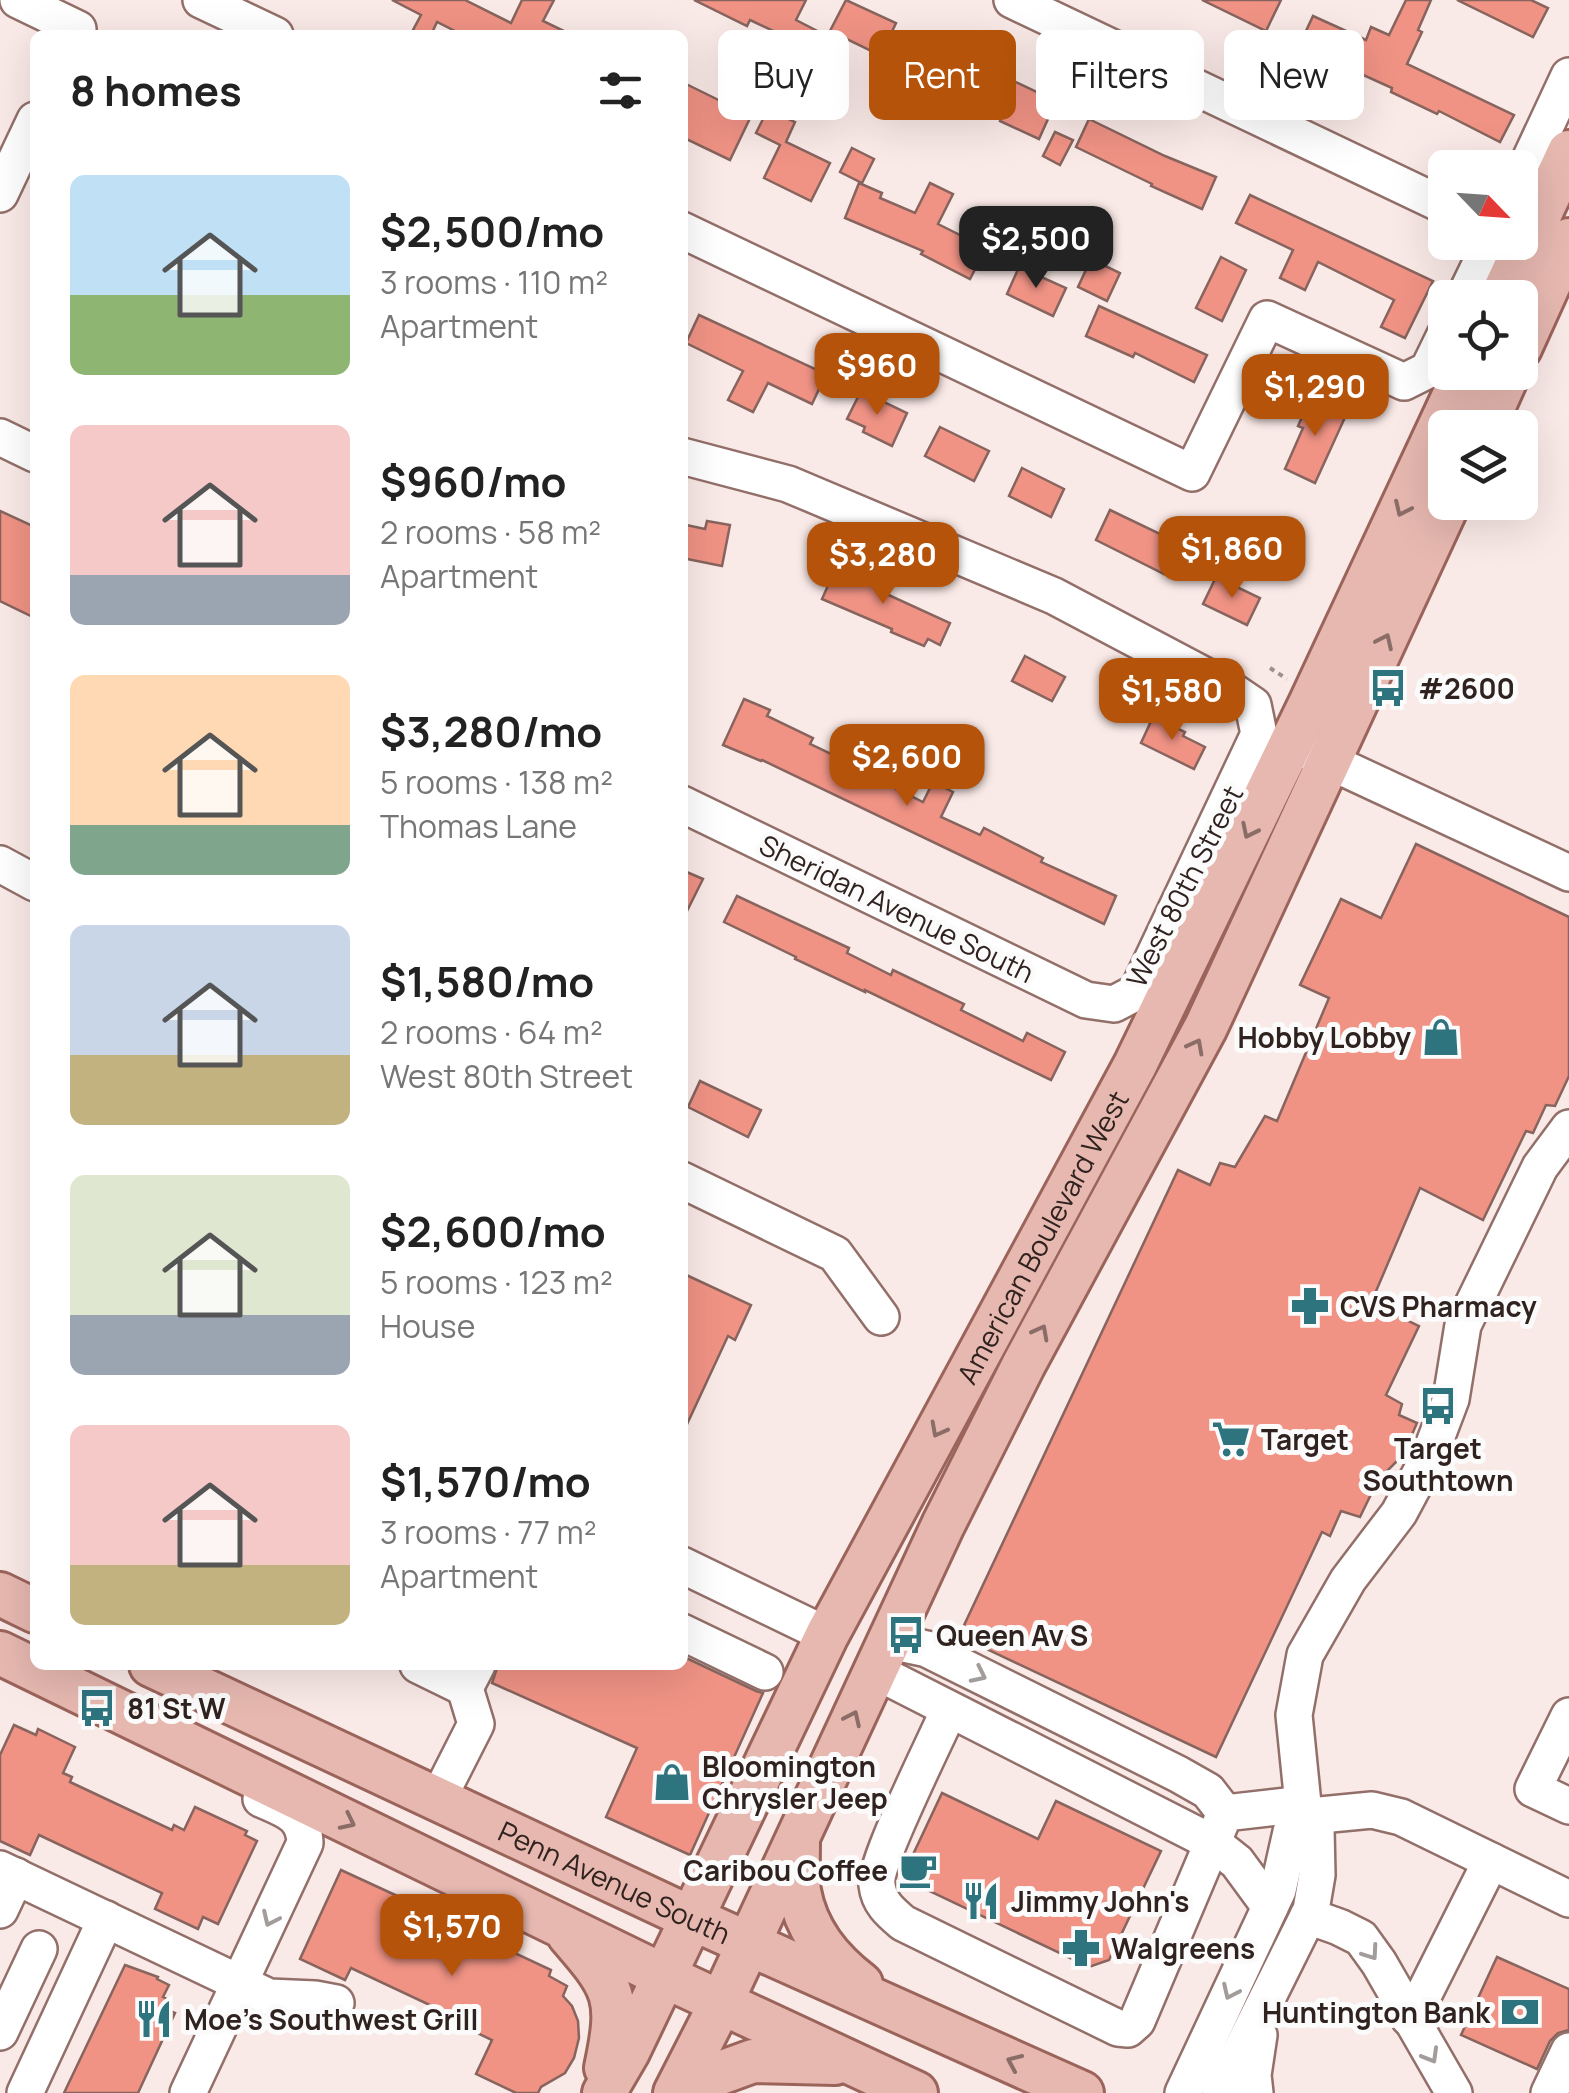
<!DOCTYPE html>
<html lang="en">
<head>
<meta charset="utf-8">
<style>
  body { margin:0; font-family:Manrope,sans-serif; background:#f2f2f2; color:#222; height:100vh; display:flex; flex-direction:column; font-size:38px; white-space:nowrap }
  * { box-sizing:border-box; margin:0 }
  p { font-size:32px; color:#767676 }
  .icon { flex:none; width:55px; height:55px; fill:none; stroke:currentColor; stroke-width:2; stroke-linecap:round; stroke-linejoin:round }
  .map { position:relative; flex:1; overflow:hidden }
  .panel { position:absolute; left:30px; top:30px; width:658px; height:1640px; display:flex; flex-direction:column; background:#fff; border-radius:15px; box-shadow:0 10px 40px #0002 }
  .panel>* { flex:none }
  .hud { position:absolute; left:718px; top:30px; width:700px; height:90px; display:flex; gap:20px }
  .needle { width:65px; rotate:115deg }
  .controls { position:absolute; left:1428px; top:150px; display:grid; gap:20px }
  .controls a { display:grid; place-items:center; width:110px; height:110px; border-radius:15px; background:#fff; box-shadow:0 10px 40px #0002; font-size:50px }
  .price { position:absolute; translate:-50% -85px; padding:0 22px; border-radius:20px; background:#b45309; color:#fff; font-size:32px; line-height:65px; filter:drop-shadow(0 2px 5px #0008) }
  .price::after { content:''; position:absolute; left:50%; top:60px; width:30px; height:22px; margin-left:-15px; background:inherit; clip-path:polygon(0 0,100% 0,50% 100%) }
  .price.on { background:#222; color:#fff }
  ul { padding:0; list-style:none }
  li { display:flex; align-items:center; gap:30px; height:250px; padding:0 40px }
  li span { display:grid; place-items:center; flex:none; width:280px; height:200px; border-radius:15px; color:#555 }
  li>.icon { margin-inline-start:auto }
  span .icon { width:120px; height:120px; fill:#fffc; stroke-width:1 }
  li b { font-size:42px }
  h2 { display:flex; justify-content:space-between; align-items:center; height:120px; padding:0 40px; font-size:42px }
  .chip { padding:0 35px; border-radius:15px; background:#fff; box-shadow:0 10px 40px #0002; font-size:35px; line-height:90px }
  .chip.on { background:#b45309; color:#fff }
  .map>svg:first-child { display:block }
  .building { fill:#f09385; stroke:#87645e; stroke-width:2.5 }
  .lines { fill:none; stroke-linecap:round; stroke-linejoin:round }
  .minor-casing { stroke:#936f69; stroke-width:40 }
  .major-casing { stroke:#9b645b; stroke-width:48 }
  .path { stroke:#9e8f8c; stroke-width:4; stroke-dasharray:5 5; stroke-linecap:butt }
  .minor { stroke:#fff; stroke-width:35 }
  .major { stroke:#e6b8b0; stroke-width:42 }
  .oneway { stroke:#8b6d68 }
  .oneway2 { stroke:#a29c9a }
  .labels { text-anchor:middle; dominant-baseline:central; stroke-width:10; stroke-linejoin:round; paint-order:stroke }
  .poi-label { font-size:28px; font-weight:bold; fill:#30221f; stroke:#fbfbfb; text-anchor:start }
  .street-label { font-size:28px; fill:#30221f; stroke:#fbfbfb }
</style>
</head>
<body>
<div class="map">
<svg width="1569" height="2093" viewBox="0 0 1569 2093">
  <rect width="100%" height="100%" fill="#faeae7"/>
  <g class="building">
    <polygon points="392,0 465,0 511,23 522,0 554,0 543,21 572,35 463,35 437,22 431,35 423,35 413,30 421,15"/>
    <polygon points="694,0 806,0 796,20 831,38 820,59 797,47 799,43 750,20 747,26"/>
    <polygon points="846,0 896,23 889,38 923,53 927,42 975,63 973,68 1005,83 1007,78 1056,101 1039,139 1000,121 1003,114 972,99 973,96 937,81 931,95 906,84 898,101 875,89 890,60 830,31"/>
    <polygon points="1202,0 1281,0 1266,31"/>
    <polygon points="1406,0 1431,0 1418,30 1422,32 1407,64 1514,115 1500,142 1439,111 1437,114 1391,92 1392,88 1299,46 1313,16 1366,40 1371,27 1389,35"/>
    <polygon points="1457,0 1531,0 1548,8 1533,37"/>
    <polygon points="682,82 751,116 730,160 682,137"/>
    <polygon points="768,109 795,122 786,142 830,163 811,201 764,178 780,145 756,133"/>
    <polygon points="1089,119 1165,156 1216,177 1202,209 1151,186 1152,184 1076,147"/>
    <polygon points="1055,132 1073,140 1060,165 1043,156"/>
    <polygon points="852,148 874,159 862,183 840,172"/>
    <polygon points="859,183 882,193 880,198 915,213 930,183 953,194 938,224 986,248 970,279 921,254 923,251 845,218"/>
    <polygon points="1250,195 1433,281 1405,338 1381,327 1394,300 1318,262 1305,290 1280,278 1293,250 1236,223"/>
    <polygon points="1012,224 1038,237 1026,262 1000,249"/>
    <polygon points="1221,257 1246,270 1222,321 1196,308"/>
    <polygon points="1091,259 1120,273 1107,301 1078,287"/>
    <polygon points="1019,267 1066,288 1053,316 1007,294"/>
    <polygon points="1099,306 1207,355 1194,382 1135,353 1133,357 1086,336"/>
    <polygon points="699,315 826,374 812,404 768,383 753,412 728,400 743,371 686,343"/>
    <polygon points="861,391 907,413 892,446 863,432 865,427 847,419"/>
    <polygon points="1311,397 1347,413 1315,483 1285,469 1303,428 1298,426"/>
    <polygon points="940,427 989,451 974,481 925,456"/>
    <polygon points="1022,468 1064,489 1051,517 1009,496"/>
    <polygon points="1110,510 1179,543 1164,574 1096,540"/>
    <polygon points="0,511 35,527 35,618 0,601"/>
    <polygon points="707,521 730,525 722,566 682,558 682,524 705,529"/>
    <polygon points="838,563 885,584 882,592 950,623 940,645 928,639 924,646 891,632 892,629 822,599"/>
    <polygon points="1216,577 1260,598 1247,625 1203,604"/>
    <polygon points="1025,656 1065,677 1052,701 1012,681"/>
    <polygon points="744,699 770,710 767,716 813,738 810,744 888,781 887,784 923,802 933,782 953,792 941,817 980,835 984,828 1043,858 1041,862 1116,896 1104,924 762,760 761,761 723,745"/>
    <polygon points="1153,717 1185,732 1183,736 1205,747 1194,769 1141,743"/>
    <polygon points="1416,844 1569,917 1569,1076 1555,1106 1546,1105 1533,1133 1526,1131 1483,1220 1420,1188 1371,1303 1419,1326 1386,1395 1402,1404 1399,1415 1417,1423 1403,1455 1378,1480 1360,1517 1341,1511 1330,1536 1322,1532 1216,1757 959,1636 1178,1170 1210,1185 1220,1163 1235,1167 1265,1116 1277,1121 1329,998 1300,985 1341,899 1381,918"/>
    <polygon points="682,870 703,879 682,921"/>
    <polygon points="737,896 849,948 847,953 891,975 893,970 964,1004 961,1010 1023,1041 1027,1033 1065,1052 1051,1080 865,990 865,992 795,959 796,957 724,922"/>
    <polygon points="700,1081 761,1110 748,1137 688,1107"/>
    <polygon points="682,1273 751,1305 735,1340 728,1336 682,1435"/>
    <polygon points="682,1656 756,1691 763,1693 690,1855 606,1817 637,1748 492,1683 498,1665 682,1665"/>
    <polygon points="14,1725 36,1735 38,1729 75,1747 63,1773 72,1777 70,1782 172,1830 174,1825 184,1830 195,1807 247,1831 245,1835 257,1841 218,1924 203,1917 198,1929 155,1909 162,1893 39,1835 30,1855 0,1841 0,1755"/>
    <polygon points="942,1793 1038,1839 1056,1801 1161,1851 1109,1960 1089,1967 902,1878"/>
    <polygon points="341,1870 419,1906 489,1932 489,1941 551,1970 549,1976 567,1986 563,1996 572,2006 578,2021 579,2038 574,2058 565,2073 541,2087 538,2093 516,2093 476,2074 492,2040 429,2010 432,2006 351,1968 345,1980 300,1959"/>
    <polygon points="1497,1957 1569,1989 1569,2030 1558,2033 1550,2041 1537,2069 1461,2035"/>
    <polygon points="125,1965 158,1977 157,1979 169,1985 163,1997 169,2000 165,2009 175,2013 138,2093 64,2093"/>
  </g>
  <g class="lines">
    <g class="minor-casing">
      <g id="minor">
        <polyline points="18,0 78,29"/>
        <polyline points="201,0 275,35"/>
        <polyline points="1012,0 1445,206"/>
        <polyline points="1520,181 1569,76"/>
        <polyline points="0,194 35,120"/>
        <polyline points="682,230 1192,473 1267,319 1404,382 1428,370 1445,335"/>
        <polyline points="1464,298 1491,242"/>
        <polyline points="0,437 35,454"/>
        <polyline points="682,456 788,484 1054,596 1228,688 1253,705 1259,734 1137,992 1114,1004 1086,1000 682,804"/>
        <polyline points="1307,751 1569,873"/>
        <polyline points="0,864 35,883"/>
        <polyline points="682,1180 835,1254 881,1317"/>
        <polyline points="682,1565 827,1635"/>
        <polyline points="682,1632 765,1672"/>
        <polyline points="889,1641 927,1649 1178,1774 1208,1791 1225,1813"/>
        <polyline points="418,1665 465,1688 477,1665"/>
        <polyline points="875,1671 1213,1843 1237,1862 1270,1907"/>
        <path d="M949 1710C937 1738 874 1863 877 1885 879 1903 890 1912 903 1923L1118 2028 1128 2029 1137 2021 1225 1813 1303 1804"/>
        <polyline points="1569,1716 1533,1789 1569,1806"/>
        <polyline points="438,1799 476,1724 465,1688"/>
        <polyline points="1310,1816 1372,1810 1401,1817 1569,1899"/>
        <polyline points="0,1869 269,1997 315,1999 336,2003"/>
        <polyline points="0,1910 16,1876"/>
        <polyline points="1308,1916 1339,1927 1361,1938 1379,1963 1454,2093"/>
        <polyline points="1409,2018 1425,1992 1491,1861"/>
        <polyline points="0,2032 39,1949"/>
        <polyline points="25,2093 106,1919"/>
        <path d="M188 2093 305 1843C304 1814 285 1810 261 1799"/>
        <polyline points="1183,2093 1278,1890 1291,1832 1303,1804"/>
        <polyline points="1220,2093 1311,1910 1317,1875 1316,1828 1303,1804 1294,1715 1305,1655 1348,1580 1399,1513 1429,1457 1451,1399 1463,1325 1540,1167 1569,1128"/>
        <polyline points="1255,2093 1253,2075 1259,2035"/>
        <polyline points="1549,2093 1569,2051"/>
      </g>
    </g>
    <g class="major-casing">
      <g id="major">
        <polyline points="1501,298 1569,152"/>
        <polyline points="1520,348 1569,240"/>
        <polyline points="1484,428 1509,372"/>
        <polyline points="0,1594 35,1611"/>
        <polyline points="0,1653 664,1976 916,2093"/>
        <path id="s1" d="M151 1665 691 1918 1082 2093"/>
        <path d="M798 1842C798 1858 797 1875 799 1891 806 1931 830 1960 861 1984"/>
        <path d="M569 1935C615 1988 621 1997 606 2068"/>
        <path id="s2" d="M604 2093 628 2052 827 1635 1135 1065 1310 704 1465 372"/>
        <polyline points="675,2093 721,2003 943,1525 1024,1364 1206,1027 1449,502"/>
        <polyline points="689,2093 709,2077 753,2061 835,2063"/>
      </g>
    </g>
    <polyline class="path" points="1270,668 1287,679"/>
    <use href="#minor" class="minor"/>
    <use href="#major" class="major"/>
  </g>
  <defs><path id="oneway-chevron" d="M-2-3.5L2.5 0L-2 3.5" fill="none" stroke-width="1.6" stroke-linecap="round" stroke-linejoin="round" transform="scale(2.5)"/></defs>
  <g class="oneway">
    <use href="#oneway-chevron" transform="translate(1402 509) rotate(115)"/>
    <use href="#oneway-chevron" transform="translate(1385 641) rotate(-65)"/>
    <use href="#oneway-chevron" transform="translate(1249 831) rotate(116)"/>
    <use href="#oneway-chevron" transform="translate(1196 1046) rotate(-62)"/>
    <use href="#oneway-chevron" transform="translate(1041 1332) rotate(-62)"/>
    <use href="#oneway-chevron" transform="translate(938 1430) rotate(118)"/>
    <use href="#oneway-chevron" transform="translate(853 1718) rotate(-65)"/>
    <use href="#oneway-chevron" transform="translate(348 1822) rotate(26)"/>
    <use href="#oneway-chevron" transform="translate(1014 2062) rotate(-156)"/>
  </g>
  <g class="oneway2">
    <use href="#oneway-chevron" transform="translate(979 1675) rotate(26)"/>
    <use href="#oneway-chevron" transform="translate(270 1919) rotate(115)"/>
    <use href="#oneway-chevron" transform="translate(1371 1953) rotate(55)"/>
    <use href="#oneway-chevron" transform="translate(1230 1992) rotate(115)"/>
    <use href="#oneway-chevron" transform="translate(1431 2056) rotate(60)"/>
  </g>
  <defs>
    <g id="bus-bare" transform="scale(3)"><path d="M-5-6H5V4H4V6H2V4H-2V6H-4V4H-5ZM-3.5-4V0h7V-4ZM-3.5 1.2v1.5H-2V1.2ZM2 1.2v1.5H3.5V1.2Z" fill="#2d747f" stroke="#fbfbfb" stroke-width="2.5" paint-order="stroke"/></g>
    <g id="shop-bare" transform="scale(3)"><path d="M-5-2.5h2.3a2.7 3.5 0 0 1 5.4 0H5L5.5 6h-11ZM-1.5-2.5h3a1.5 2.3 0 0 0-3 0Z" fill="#2d747f" stroke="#fbfbfb" stroke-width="2.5" paint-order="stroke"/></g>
    <g id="pharmacy-bare" transform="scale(3)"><path d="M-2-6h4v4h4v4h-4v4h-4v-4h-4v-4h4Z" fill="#2d747f" stroke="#fbfbfb" stroke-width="2.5" paint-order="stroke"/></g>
    <g id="supermarket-bare" transform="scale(3)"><path d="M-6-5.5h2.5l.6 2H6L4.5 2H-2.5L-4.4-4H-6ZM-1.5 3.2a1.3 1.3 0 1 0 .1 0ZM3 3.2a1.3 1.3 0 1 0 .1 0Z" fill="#2d747f" stroke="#fbfbfb" stroke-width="2.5" paint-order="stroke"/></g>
    <g id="cafe-bare" transform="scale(3)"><path d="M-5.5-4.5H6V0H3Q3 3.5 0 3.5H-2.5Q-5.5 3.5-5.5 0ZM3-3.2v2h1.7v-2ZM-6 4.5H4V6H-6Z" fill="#2d747f" stroke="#fbfbfb" stroke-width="2.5" paint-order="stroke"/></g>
    <g id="restaurant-bare" transform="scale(3)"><path d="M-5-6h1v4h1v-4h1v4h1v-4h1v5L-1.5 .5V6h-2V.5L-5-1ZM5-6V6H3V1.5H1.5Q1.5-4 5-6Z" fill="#2d747f" stroke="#fbfbfb" stroke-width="2.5" paint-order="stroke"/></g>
    <g id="bank-bare" transform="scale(3)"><path d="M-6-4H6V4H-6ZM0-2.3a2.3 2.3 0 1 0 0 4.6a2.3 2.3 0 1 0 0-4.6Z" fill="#2d747f" stroke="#fbfbfb" stroke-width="2.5" paint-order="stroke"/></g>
  </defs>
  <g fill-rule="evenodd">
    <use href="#bus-bare" x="1388" y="688"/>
    <use href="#shop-bare" x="1441" y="1037"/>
    <use href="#pharmacy-bare" x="1310" y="1306"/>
    <use href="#bus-bare" x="1438" y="1406"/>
    <use href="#supermarket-bare" x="1231" y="1439"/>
    <use href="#bus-bare" x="906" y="1635"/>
    <use href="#bus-bare" x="97" y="1708"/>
    <use href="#shop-bare" x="672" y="1782"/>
    <use href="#cafe-bare" x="918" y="1870"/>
    <use href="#restaurant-bare" x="981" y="1901"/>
    <use href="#pharmacy-bare" x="1081" y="1948"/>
    <use href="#bank-bare" x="1520" y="2012"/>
    <use href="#restaurant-bare" x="154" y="2019"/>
  </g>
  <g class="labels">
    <g class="poi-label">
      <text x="1418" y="688">#2600</text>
      <text x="1411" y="1037" text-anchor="end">Hobby Lobby</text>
      <text x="1340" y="1306">CVS Pharmacy</text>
      <text x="1261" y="1439">Target</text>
      <text x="1438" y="1448" text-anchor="middle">Target<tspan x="1438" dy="32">Southtown</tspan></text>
      <text x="936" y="1635">Queen Av S</text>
      <text x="127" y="1708">81 St W</text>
      <text x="702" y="1766">Bloomington<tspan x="702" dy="32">Chrysler Jeep</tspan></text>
      <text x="888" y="1870" text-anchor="end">Caribou Coffee</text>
      <text x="1011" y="1901">Jimmy John's</text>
      <text x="1111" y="1948">Walgreens</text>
      <text x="1490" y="2012" text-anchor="end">Huntington Bank</text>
      <text x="184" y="2019">Moe's Southwest Grill</text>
    </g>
    <g class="street-label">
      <text transform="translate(1184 886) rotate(-63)">West 80th Street</text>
      <text transform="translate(897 908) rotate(26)">Sheridan Avenue South</text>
      <text stroke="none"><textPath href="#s2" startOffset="962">American Boulevard West</textPath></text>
      <text stroke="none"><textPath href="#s1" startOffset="512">Penn Avenue South</textPath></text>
    </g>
  </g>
</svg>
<div class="controls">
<a><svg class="needle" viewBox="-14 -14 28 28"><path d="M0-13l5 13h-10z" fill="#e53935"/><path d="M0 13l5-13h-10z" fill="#767676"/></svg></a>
<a><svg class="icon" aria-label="locate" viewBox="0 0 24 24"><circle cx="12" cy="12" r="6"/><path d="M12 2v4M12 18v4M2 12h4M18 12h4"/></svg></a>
<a><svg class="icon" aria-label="layers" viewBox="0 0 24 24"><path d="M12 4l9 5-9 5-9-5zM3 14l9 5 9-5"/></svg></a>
</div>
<b class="price on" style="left:1036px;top:291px">$2,500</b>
<b class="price" style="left:877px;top:418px">$960</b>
<b class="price" style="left:1315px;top:439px">$1,290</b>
<b class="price" style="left:1232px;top:601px">$1,860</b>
<b class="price" style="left:883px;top:607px">$3,280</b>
<b class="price" style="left:1172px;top:743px">$1,580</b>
<b class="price" style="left:907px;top:809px">$2,600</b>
<b class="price" style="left:452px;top:1979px">$1,570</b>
<div class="hud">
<a class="chip">Buy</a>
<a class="chip on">Rent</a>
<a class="chip">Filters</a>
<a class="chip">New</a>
</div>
<section class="panel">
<h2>8 homes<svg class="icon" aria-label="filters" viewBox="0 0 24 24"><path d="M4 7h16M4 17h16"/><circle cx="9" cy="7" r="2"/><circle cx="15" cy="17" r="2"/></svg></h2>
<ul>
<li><span style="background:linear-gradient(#bfe0f5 60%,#8fb573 0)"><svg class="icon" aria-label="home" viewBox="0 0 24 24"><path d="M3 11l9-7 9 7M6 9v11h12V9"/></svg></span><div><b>$2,500/mo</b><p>3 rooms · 110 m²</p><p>Apartment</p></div></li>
<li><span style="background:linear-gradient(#f6c9c9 75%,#9aa5b1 0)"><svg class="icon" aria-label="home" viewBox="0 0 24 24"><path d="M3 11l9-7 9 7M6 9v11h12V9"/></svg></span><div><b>$960/mo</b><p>2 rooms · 58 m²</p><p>Apartment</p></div></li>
<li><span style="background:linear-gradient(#ffd9b3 75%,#7fa58c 0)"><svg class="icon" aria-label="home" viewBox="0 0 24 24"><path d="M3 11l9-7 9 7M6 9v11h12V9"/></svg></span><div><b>$3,280/mo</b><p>5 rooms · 138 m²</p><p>Thomas Lane</p></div></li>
<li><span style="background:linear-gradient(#c9d6e8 65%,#c2b280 0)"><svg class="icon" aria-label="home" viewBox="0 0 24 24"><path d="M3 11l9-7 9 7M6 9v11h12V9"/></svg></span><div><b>$1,580/mo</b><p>2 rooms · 64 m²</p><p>West 80th Street</p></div></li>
<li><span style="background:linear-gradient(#dfe7d0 70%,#9aa5b1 0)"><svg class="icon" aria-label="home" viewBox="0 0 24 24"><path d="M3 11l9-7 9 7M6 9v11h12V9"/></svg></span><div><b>$2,600/mo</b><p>5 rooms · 123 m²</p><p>House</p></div></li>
<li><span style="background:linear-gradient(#f6c9c9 70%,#c2b280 0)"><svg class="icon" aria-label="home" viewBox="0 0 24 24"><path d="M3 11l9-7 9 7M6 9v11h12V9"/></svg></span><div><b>$1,570/mo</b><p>3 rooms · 77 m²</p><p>Apartment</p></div></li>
</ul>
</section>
</div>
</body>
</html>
